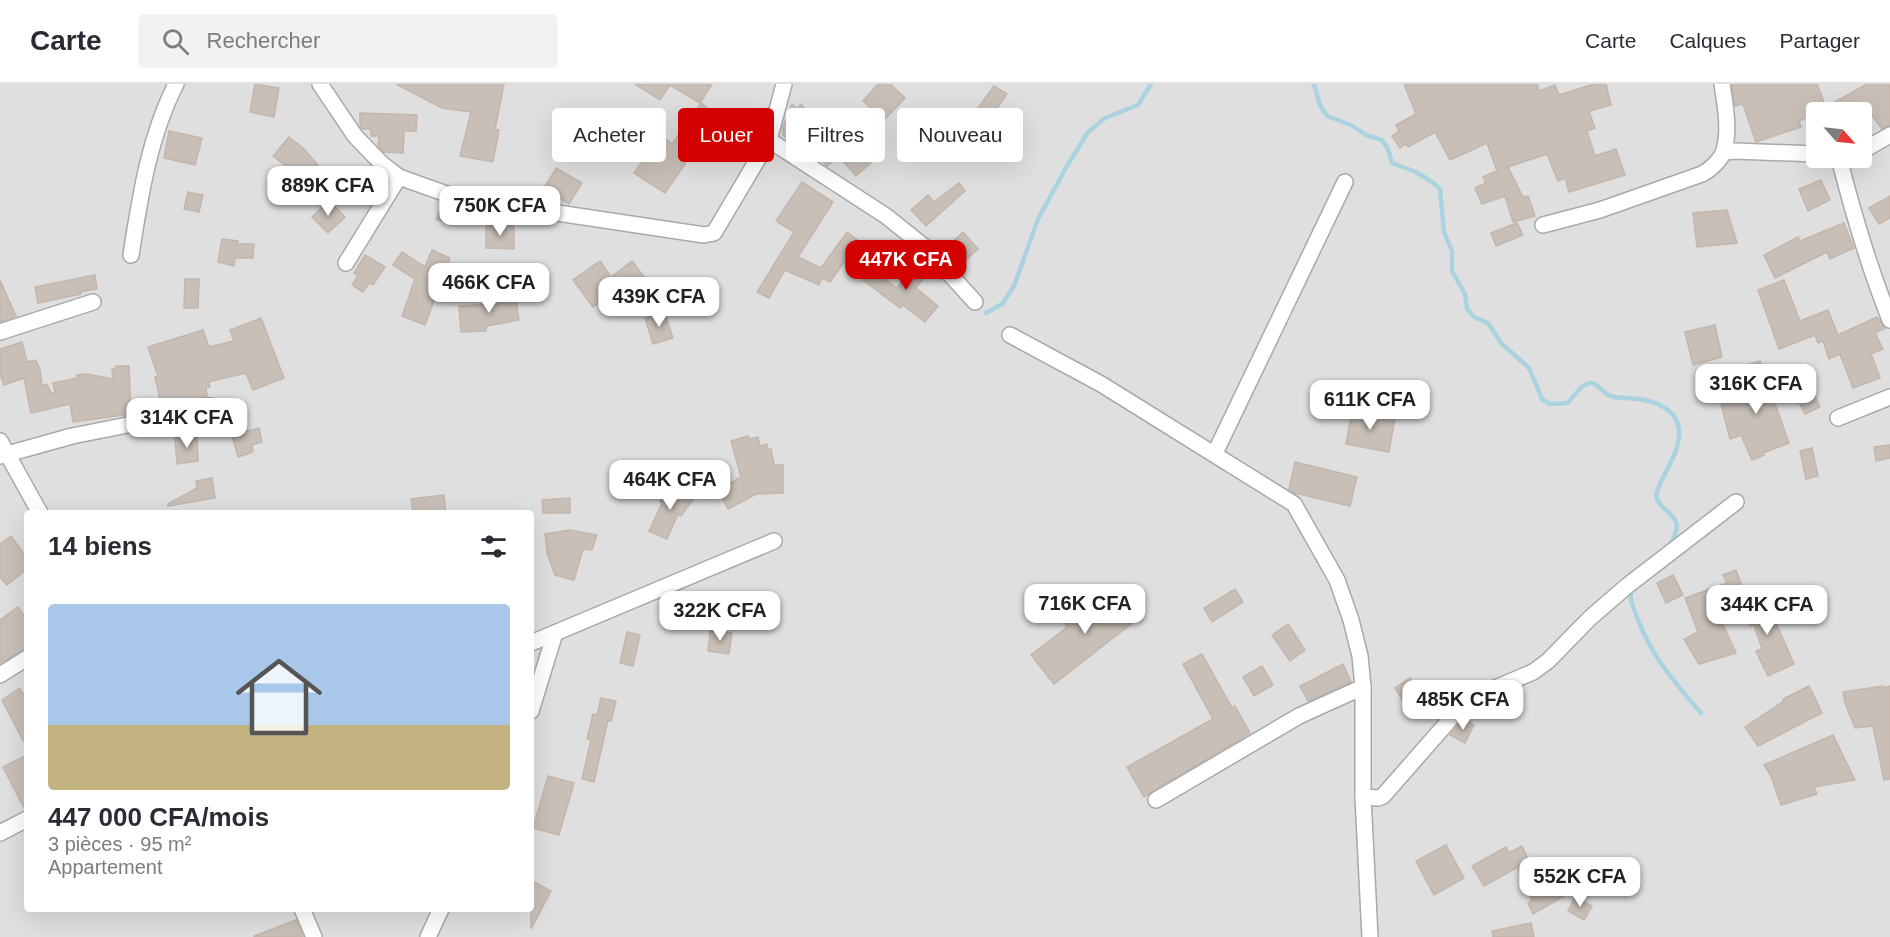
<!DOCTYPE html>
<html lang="fr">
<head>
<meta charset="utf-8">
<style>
  body { margin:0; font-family:Arial,sans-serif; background:#f2f2f3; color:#2b2b33; height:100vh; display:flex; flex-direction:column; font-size:22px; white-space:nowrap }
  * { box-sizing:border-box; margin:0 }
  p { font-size:20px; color:#7c7c81 }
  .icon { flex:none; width:33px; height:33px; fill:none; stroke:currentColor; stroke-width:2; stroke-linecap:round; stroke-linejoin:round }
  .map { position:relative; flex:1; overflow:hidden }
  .sheet { position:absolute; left:24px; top:426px; width:510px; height:402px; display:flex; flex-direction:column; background:#fff; border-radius:6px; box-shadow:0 6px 24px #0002 }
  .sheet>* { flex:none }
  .guide { position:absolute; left:552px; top:24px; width:570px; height:54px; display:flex; gap:12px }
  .needle { width:39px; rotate:117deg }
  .controls { position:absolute; left:1806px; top:18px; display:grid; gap:12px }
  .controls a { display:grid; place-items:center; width:66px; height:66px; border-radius:6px; background:#fff; box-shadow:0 6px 24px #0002; font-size:30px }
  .price { position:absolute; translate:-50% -51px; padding:0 14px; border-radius:12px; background:#fff; color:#222; font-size:20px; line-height:39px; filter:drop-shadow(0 2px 3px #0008) }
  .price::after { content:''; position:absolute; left:50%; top:36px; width:18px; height:14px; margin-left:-9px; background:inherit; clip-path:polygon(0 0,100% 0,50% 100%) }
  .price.active { background:#d40000; color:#fff }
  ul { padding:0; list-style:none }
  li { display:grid; align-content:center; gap:12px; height:318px; padding:0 24px }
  li span { display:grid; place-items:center; height:186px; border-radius:6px; color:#555 }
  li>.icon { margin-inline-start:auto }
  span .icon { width:108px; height:108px; fill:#fffc; stroke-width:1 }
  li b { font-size:26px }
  h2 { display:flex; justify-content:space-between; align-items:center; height:72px; padding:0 24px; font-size:26px }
  .chip { padding:0 21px; border-radius:6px; background:#fff; box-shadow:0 6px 24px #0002; font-size:21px; line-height:54px }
  .chip.active { background:#d40000; color:#fff }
  header { display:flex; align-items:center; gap:36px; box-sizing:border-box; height:84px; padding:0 30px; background:#fff; border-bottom:2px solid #e1e1e2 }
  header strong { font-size:28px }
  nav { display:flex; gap:33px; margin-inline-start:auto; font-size:21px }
  .search { width:420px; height:54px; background:#f2f2f3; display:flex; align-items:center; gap:15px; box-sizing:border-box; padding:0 21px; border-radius:6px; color:#7c7c81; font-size:22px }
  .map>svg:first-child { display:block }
  .residential { fill:#e0dfdf; fill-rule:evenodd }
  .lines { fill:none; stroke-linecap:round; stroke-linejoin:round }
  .stream { stroke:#aad3df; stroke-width:4.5 }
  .building { fill:#c7bfb8; stroke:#c4b6ab; stroke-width:1.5 }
  .minor-casing { stroke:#a9a9a9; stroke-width:18 }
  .minor { stroke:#fff; stroke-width:15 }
</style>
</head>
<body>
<header>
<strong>Carte</strong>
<div class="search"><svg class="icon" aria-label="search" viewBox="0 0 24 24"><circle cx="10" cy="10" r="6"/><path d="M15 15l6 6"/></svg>Rechercher</div>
<nav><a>Carte</a><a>Calques</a><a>Partager</a></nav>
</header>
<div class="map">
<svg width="1890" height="853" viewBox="0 0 1890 853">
  <rect width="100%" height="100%" fill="#f2efe9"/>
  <path class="residential" d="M0 0H1890V853H0ZM1816 28H1862V74H1816ZM27 429H531V825H27Z"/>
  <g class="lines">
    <g class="stream">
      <path d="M1314 0 1320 21 1327 32 1351 41 1366 51 1382 56 1388 65 1392 79 1416 88 1432 98 1440 105 1444 148 1452 167V187L1465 210 1467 225 1474 233 1488 239 1502 260 1529 284 1542 315 1550 320 1567 319C1574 314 1581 299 1591 299 1599 300 1603 309 1610 312 1619 315 1629 313 1638 315 1655 317 1677 325 1679 346 1681 369 1662 389 1656 411 1660 432 1692 429 1668 463"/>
      <polyline points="986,229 1002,220 1014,202 1038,135 1067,82 1088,48 1105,34 1138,21 1151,0"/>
      <path d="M1631 504C1629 516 1634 525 1638 536 1652 573 1676 600 1701 629"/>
    </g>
  </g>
  <g class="building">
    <polygon points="255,0 279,4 274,33 250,28"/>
    <polygon points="396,0 504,0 495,45 499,46 493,78 460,72 471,28 442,24"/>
    <polygon points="635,0 712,0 700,19 670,1 660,16"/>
    <polygon points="878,0 890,0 905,14 884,36 863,17"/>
    <polygon points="1404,0 1537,0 1539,7 1555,1 1559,11 1594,0 1606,0 1611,21 1589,27 1595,44 1587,47 1595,72 1616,65 1625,91 1569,108 1565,94 1558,97 1547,70 1508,83 1523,113 1528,112 1535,132 1513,138 1505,112 1482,120 1475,104 1486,99 1483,93 1497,87 1487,59 1450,76 1435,48 1408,63 1406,60 1400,64 1392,52 1399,47 1396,41 1416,30"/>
    <polygon points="1732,0 1817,0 1826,23 1867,0 1890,0 1890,41 1882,45 1870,29 1862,34 1862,28 1816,28 1799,37 1801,43 1756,58 1743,20 1735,22"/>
    <polygon points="994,2 1007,10 991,33 978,24"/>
    <polygon points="701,19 716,31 687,71 690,73 665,109 634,89 660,51 672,60"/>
    <polygon points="792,20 797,24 801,20 843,70 827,82 802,52 793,60 783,51 783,43"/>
    <polygon points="360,29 417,31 416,47 404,47 403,69 384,68 378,62 379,52 371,52 371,45 362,45 360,41"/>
    <polygon points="169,47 202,54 195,81 164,74"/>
    <polygon points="289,53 303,64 324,88 323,90 326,95 301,113 285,91 292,86 273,72"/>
    <polygon points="858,64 871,79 856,92 843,77"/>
    <polygon points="556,84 582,99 569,120 544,104"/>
    <polygon points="1821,96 1830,116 1808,127 1799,105"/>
    <polygon points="802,98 833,118 798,173 821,184 847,148 859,157 830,198 822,194 819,201 785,186 769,214 757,208 794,148 776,137"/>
    <polygon points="959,99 965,107 926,142 911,126 928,111 934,118"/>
    <polygon points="188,108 203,111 199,128 184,125"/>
    <polygon points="1890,112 1890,134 1879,140 1869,124"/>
    <polygon points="329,117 345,133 328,149 312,133"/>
    <polygon points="442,121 458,126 453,141 436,135"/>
    <polygon points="1727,126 1737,159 1697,163 1693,129"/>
    <polygon points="1517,139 1523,151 1496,162 1491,149"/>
    <polygon points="1844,139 1854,164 1830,175 1827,168 1775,194 1764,171 1798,153 1800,157"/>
    <polygon points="486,141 514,141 514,165 486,164"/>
    <polygon points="963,148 978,165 960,181 945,165"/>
    <polygon points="222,155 238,157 237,160 254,160 253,174 235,174 234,182 218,178"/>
    <polygon points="432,166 450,174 425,241 402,232 415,195 393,181 402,168 425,183"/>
    <polygon points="365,171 385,183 373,201 369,199 363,208 352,201 358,192 354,189"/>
    <polygon points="919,174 931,184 916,204 938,222 925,238 903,221 900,224 863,196 871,185 897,204"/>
    <polygon points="600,177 611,193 632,177 645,194 620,213 616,207 593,223 573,196"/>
    <polygon points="95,191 97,205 80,208 81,210 38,219 35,203"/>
    <polygon points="185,195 199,195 198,224 184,224"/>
    <polygon points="0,196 16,232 0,238"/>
    <polygon points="1784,196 1800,237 1828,226 1838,251 1877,233 1885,244 1875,249 1883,265 1871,270 1880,294 1853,304 1840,270 1829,275 1823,257 1818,259 1815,251 1779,265 1758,206"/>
    <polygon points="515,209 519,236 486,242 486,247 461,248 459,222 499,220 498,211"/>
    <polygon points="664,227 673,254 653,260 645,234"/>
    <polygon points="261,234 284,294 253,306 246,289 208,298 210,303 206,303 207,313 162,324 155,293 158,292 148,263 203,246 209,263 234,257 230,246"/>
    <polygon points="1715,241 1722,273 1693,281 1685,248"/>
    <polygon points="22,258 27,278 36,276 40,286 42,301 47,300 51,309 55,308 53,299 77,294 77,291 87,290 113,295 112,285 116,285 116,282 129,282 131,330 73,338 70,320 31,329 24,294 4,301 0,290 0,265"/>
    <polygon points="1760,277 1789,359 1763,369 1764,371 1752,376 1741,351 1730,355 1721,320 1750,312 1741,283"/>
    <polygon points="1804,288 1820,323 1805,330 1788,296"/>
    <polygon points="1352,326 1395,334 1389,368 1346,360"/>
    <polygon points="259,344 262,358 252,361 253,368 238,373 232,351"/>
    <polygon points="197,350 198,377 177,380 175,353"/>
    <polygon points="748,352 749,355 758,353 760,362 767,360 768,366 771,365 774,381 783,381 783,409 756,410 728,425 718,406 741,393 731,357"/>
    <polygon points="1890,361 1890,374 1876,377 1874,363"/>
    <polygon points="1812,364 1818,392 1806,395 1800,367"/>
    <polygon points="1295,378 1357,393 1350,422 1295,409 1289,405"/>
    <polygon points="212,394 215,414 168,422 168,420 197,404 196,397"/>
    <polygon points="673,400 694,414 681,432 678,430 667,455 649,447 662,419 660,418"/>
    <polygon points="444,411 446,429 413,429 411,415"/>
    <polygon points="570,414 570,429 543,429 542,416"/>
    <polygon points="570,446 597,451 592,466 583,465 574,496 555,491 547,469 545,450"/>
    <polygon points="11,452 27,474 27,485 7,501 0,493 0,460"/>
    <polygon points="1736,486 1745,510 1715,523 1736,569 1699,580 1684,555 1698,548 1685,514 1727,499 1723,491"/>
    <polygon points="1673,491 1683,511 1666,519 1657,499"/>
    <polygon points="1117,503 1140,533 1054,600 1031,571 1067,543 1058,530 1071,521 1079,533"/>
    <polygon points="1235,505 1243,518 1212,538 1204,524"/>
    <polygon points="1764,510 1773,540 1776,539 1794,580 1768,592 1756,567 1762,565 1754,541 1750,542 1742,516"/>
    <polygon points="18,523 27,535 27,564 0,579 0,536"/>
    <polygon points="1288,540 1305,566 1290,577 1272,551"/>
    <polygon points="710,547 732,549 729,570 708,567"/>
    <polygon points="627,548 640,551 633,582 620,579"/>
    <polygon points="1202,570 1232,624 1235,622 1250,649 1144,713 1127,683 1213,635 1183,580"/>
    <polygon points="1343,580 1351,598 1308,617 1300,602"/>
    <polygon points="1262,582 1273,601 1254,612 1243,593"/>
    <polygon points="1410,594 1422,609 1405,620 1395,604"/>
    <polygon points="1809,602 1822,629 1758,662 1745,643 1784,617 1783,615"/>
    <polygon points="1883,602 1883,604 1890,602 1890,695 1884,696 1873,642 1855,644 1845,619 1843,608"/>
    <polygon points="20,604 27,617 27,664 2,616"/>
    <polygon points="601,614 616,617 611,637 608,636 594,698 582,695 591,656 587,655 593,630 597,631"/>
    <polygon points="1464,635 1474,641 1465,659 1450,651"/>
    <polygon points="1833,651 1855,696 1814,703 1817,710 1781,721 1771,692 1764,681"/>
    <polygon points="27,671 27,725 25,726 3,683"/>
    <polygon points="548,692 574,699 559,751 533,744"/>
    <polygon points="1446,761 1464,794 1434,811 1416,777"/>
    <polygon points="1522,762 1544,810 1568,797 1573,807 1533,830 1528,819 1532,816 1518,783 1484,802 1472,782 1506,763 1509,769"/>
    <polygon points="531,796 551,807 531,845"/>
    <polygon points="1575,813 1592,822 1584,836 1568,827"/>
    <polygon points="296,836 303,853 254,853 254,852"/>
    <polygon points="1531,839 1534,853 1493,853 1492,847"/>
  </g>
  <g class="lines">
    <g class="minor-casing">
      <g id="minor">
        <polyline points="320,0 355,52 382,80 399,93 483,123 551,128 704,151 714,149 769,56 784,0"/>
        <polyline points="769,56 886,132 926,164 975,218"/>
        <polyline points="1862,67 1890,51"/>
        <polyline points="1724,68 1735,67 1816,70"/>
        <path d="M1839 74C1853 129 1869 183 1890 236"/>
        <path d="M1543 141 1600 126 1702 90C1710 86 1722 75 1724 66 1730 46 1725 20 1722 0"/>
        <path d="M131 171C140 113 149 53 176 0"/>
        <polyline points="346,179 399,93"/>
        <polyline points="0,248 93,218"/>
        <polyline points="1010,251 1101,300 1294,420 1337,496 1351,536 1360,572 1363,603 1363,713 1370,853"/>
        <polyline points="1838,334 1890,313"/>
        <polyline points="0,357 40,429"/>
        <polyline points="1215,369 1345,98"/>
        <polyline points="0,372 72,352 173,332 210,322"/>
        <polyline points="531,559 774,457"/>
        <polyline points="0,591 27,574"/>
        <polyline points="531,627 555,549"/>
        <polyline points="1363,713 1378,714 1383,712 1454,631 1474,613 1533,588 1548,577 1590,534 1627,502 1736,418"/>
        <polyline points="1156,716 1299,632 1363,603"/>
        <polyline points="0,749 27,735"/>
        <polyline points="302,825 314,853"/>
        <polyline points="428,853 441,825"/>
      </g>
    </g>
    <use href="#minor" class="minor"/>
  </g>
</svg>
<div class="controls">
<a><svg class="needle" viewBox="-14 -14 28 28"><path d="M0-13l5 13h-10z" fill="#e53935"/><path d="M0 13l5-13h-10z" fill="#7c7c81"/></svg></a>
</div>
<b class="price" style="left:328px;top:133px">889K CFA</b>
<b class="price" style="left:500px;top:153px">750K CFA</b>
<b class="price active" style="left:906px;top:207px">447K CFA</b>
<b class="price" style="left:489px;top:230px">466K CFA</b>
<b class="price" style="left:659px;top:244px">439K CFA</b>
<b class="price" style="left:1756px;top:331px">316K CFA</b>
<b class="price" style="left:1370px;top:347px">611K CFA</b>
<b class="price" style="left:187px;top:365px">314K CFA</b>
<b class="price" style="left:670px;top:427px">464K CFA</b>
<b class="price" style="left:1085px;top:551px">716K CFA</b>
<b class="price" style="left:1767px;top:552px">344K CFA</b>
<b class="price" style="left:720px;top:558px">322K CFA</b>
<b class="price" style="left:1463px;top:647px">485K CFA</b>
<b class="price" style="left:1580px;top:824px">552K CFA</b>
<div class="guide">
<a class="chip">Acheter</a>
<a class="chip active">Louer</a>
<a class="chip">Filtres</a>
<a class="chip">Nouveau</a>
</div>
<section class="sheet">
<h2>14 biens<svg class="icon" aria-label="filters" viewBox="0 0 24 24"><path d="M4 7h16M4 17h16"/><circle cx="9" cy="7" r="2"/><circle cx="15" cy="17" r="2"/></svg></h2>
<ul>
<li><span style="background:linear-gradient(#a9c7e8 65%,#c2b280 0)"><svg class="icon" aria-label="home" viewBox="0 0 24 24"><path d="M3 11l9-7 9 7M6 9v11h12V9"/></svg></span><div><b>447 000 CFA/mois</b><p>3 pièces · 95 m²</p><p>Appartement</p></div></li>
</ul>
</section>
</div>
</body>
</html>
